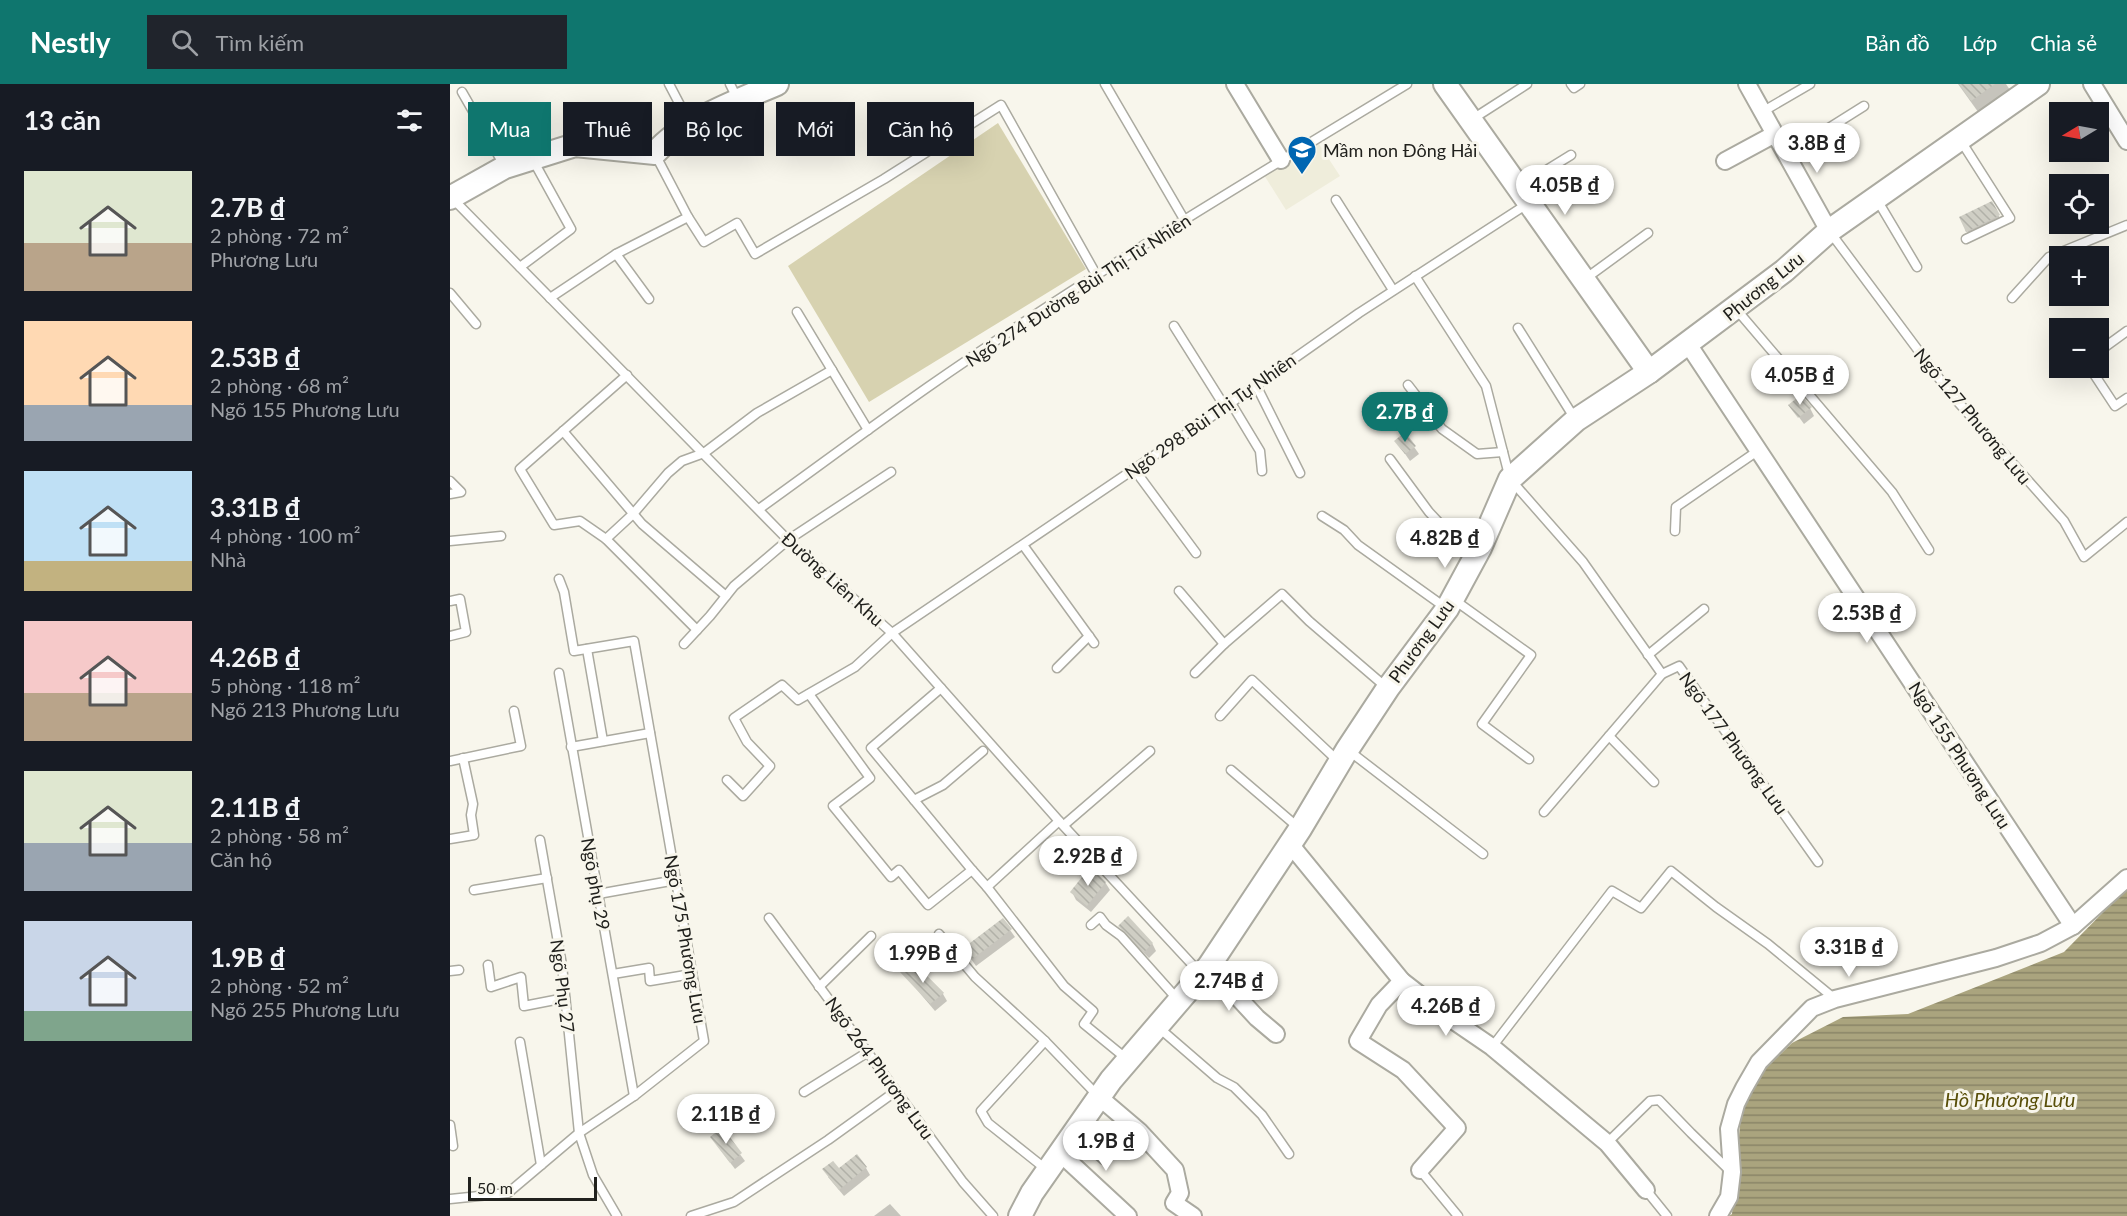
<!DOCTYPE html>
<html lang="vi">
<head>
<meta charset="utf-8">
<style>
  body { margin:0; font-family:Lato,sans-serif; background:#20242c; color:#f1f3f6; height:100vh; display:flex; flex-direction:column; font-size:22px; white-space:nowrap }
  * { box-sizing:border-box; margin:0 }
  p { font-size:20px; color:#9ea1a6 }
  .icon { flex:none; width:33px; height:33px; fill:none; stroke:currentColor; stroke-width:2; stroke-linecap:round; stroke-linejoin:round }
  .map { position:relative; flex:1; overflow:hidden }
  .panel { display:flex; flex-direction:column; background:#171b24; width:450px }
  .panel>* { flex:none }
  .hud { position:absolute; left:18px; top:18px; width:570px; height:54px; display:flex; gap:12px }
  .needle { width:39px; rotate:260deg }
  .buttons { position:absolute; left:1599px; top:18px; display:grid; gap:12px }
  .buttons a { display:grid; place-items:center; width:60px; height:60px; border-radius:0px; background:#171b24; box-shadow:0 6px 24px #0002; font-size:30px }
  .scale { position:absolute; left:18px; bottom:15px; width:129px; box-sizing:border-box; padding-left:6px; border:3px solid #21211d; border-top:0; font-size:16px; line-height:21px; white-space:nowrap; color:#21211d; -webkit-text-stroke:4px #f8f6ec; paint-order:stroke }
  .price { position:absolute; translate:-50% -51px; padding:0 14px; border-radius:21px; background:#fff; color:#222; font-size:20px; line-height:39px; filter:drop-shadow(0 2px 3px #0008) }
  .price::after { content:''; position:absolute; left:50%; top:36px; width:18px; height:14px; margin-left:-9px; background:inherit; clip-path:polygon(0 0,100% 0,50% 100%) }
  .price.on { background:#0f766e; color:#fff }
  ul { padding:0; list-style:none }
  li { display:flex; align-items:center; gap:18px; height:150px; padding:0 24px }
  li span { display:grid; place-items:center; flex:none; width:168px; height:120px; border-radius:0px; color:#555 }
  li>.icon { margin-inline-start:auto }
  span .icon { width:72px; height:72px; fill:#fffc; stroke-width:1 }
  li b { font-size:26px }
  h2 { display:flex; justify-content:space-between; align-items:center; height:72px; padding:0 24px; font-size:26px }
  .tag { padding:0 21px; border-radius:0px; background:#171b24; box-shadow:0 6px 24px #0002; font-size:21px; line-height:54px }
  .tag.on { background:#0f766e; color:#fff }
  header { display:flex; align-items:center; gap:36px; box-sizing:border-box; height:84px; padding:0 30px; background:#0f766e; color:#fff }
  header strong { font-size:28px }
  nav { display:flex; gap:33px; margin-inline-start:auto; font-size:21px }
  .search { width:420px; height:54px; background:#20242c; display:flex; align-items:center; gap:15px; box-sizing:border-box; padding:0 21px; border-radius:0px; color:#9ea1a6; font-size:22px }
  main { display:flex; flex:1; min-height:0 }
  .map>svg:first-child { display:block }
  .built { fill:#efeddb }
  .garden { fill:#d7d2b0 }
  .water { fill:url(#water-rules) }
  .shadow { fill:#0003 }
  .building { fill:url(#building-back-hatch) }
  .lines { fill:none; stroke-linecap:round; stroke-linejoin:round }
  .lane-casing { stroke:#abaaa0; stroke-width:11 }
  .street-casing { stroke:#abaaa0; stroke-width:20 }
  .secondary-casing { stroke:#abaaa0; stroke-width:26 }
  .lane { stroke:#fff; stroke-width:8 }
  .street { stroke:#fff; stroke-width:16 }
  .secondary { stroke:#fff; stroke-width:22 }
  .labels { text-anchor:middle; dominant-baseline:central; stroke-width:6; stroke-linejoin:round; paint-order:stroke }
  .poi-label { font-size:18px; fill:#21211d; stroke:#f8f6ec; text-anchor:start }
  .street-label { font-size:18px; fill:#21211d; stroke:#f8f6ec }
  .water-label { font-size:20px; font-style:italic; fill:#594f09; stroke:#f8f6ec }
</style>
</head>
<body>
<header>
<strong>Nestly</strong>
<div class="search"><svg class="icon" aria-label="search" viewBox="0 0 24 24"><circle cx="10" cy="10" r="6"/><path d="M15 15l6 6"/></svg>Tìm kiếm</div>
<nav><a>Bản đồ</a><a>Lớp</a><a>Chia sẻ</a></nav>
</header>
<main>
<section class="panel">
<h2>13 căn<svg class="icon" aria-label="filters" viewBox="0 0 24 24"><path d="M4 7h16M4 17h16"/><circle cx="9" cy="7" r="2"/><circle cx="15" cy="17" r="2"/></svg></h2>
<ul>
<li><span style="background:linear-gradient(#dfe7d0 60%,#b9a48a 0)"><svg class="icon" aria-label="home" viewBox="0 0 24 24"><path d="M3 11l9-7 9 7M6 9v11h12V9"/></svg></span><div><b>2.7B ₫</b><p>2 phòng · 72 m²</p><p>Phương Lưu</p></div></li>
<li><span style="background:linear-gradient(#ffd9b3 70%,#9aa5b1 0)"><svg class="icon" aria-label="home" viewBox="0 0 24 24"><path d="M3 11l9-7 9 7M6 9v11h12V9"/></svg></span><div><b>2.53B ₫</b><p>2 phòng · 68 m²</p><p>Ngõ 155 Phương Lưu</p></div></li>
<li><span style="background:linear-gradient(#bfe0f5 75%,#c2b280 0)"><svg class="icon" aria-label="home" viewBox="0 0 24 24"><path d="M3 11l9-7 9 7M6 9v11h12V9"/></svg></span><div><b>3.31B ₫</b><p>4 phòng · 100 m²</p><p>Nhà</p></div></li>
<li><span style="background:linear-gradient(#f6c9c9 60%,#b9a48a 0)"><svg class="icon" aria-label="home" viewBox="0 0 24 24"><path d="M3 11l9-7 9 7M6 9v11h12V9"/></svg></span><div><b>4.26B ₫</b><p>5 phòng · 118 m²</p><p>Ngõ 213 Phương Lưu</p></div></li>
<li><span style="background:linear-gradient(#dfe7d0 60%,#9aa5b1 0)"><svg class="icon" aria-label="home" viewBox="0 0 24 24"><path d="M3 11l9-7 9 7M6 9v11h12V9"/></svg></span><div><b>2.11B ₫</b><p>2 phòng · 58 m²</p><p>Căn hộ</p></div></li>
<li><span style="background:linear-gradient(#c9d6e8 75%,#7fa58c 0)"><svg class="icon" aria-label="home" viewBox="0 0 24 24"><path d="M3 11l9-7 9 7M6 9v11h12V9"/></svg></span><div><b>1.9B ₫</b><p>2 phòng · 52 m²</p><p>Ngõ 255 Phương Lưu</p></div></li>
</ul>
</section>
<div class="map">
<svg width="1677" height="1132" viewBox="0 0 1677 1132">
  <defs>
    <pattern id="water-rules" width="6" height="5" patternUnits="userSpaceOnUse" patternTransform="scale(1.5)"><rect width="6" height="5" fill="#aaa47e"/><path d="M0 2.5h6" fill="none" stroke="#8a8567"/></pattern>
    <pattern id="building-back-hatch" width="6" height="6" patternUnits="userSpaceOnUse" patternTransform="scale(1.5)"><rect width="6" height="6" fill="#cfcec4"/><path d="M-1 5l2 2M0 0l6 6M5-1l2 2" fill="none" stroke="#b1b1a8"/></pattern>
  </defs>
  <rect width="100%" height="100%" fill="#f8f6ec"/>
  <polygon class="built" points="867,57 890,92 836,126 814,91"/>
  <polygon class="garden" points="548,39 636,185 419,318 338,182"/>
  <polygon class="water" points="1677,804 1677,1132 1279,1132 1282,1130 1291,1030 1312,988 1342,959 1393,933 1458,930 1614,868"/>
  <g class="shadow">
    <polygon points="1508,0 1556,0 1562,9 1531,32"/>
    <polygon points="1541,119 1553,139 1521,155 1517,147"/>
    <polygon points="1340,321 1360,324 1364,332 1354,340"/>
    <polygon points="955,350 969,370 960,377 946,357"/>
    <polygon points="655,798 660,806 641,828 626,816 622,808"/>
    <polygon points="670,842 702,859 706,867 699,874 674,850"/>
    <polygon points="560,846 565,853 526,882 519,872"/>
    <polygon points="468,885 493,910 497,917 485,927 452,888"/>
    <polygon points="271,1045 295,1077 285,1085 266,1060"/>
    <polygon points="416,1084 420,1091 394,1112 378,1093 389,1086"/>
    <polygon points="440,1120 451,1132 424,1132"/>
  </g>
  <g class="building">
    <polygon points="1509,0 1545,0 1521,17"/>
    <polygon points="1542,117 1550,131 1516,148 1509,133"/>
    <polygon points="1351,311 1362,323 1348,334 1338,321"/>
    <polygon points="955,348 966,362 955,370 944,357"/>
    <polygon points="640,783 656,798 637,822 620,808"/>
    <polygon points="678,832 703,859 694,868 668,842"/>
    <polygon points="553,834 562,845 521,876 512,865"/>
    <polygon points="468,883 494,909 480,920 449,887"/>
    <polygon points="272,1043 292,1069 280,1079 260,1053"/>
    <polygon points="407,1070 417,1083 389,1106 372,1085 383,1077 389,1084"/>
  </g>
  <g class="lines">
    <g class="lane-casing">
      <g id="lane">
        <polyline points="219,0 240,40"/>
        <polyline points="280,0 288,16"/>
        <polyline points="655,0 735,137"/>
        <polyline points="1121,0 1124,4 1130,0"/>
        <polyline points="12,8 55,83"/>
        <polyline points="1312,28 1360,0"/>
        <polyline points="1021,36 1077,0"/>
        <polyline points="1648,37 1660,29"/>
        <polyline points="1511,57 1560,134 1516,155"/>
        <polyline points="1336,71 1414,22"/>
        <polyline points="1069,103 1121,71"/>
        <polyline points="1426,114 1467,183"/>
        <polyline points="3,115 338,456 442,549 609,737 750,889"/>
        <polyline points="886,116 943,206"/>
        <polyline points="238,133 254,158 287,139 305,170 434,95 551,21 647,192"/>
        <polyline points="1380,148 1500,309 1614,437 1634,473 1677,438"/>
        <polyline points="70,183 121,145 83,76"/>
        <polyline points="965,192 1036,302 1060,395 1133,478 1212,590 1229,582 1368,778"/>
        <polyline points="1135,195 1198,149"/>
        <polyline points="0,209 26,240"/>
        <polyline points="100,214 166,170"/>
        <polyline points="1562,214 1599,173 1677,141"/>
        <polyline points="199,215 166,170 238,133 205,70"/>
        <polyline points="1286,225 1442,408 1479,466"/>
        <polyline points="347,228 418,346"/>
        <polyline points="724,242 775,323"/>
        <polyline points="1068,244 1125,335"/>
        <polyline points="1648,268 1677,247"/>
        <polyline points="1640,284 1665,322 1677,314"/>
        <polyline points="177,291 70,385 104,441 130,437 156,455 247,546"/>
        <polyline points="806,301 850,389"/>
        <polyline points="958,301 992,345 1027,370 1053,368"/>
        <polyline points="781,319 810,367 812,387"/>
        <polyline points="113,347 192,440 276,512"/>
        <polyline points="940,375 979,428 995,445 1029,464"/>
        <polyline points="684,385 746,469"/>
        <polyline points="0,397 11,408 0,410"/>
        <path d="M309 425C366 384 421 343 478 303 633 195 796 98 957 0"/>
        <polyline points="872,432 894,446 908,461 996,524"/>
        <polyline points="1225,447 1226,423 1309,366"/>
        <polyline points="156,455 183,430 218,389 232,377 254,369 307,329 382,286"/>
        <polyline points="0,457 51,452"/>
        <polyline points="573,461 644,559"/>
        <polyline points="729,507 774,560"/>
        <polyline points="1003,515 1081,571 1032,640 1079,675"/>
        <polyline points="0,552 16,548 10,515 0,517"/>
        <polyline points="234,560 260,532 284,502 338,456 441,388"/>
        <polyline points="137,565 153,657"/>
        <polyline points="1198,571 1254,525"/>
        <polyline points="607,584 639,552"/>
        <polyline points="109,589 184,1012"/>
        <polyline points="745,589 774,560 832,510 859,537 937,604"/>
        <polyline points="491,604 421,664 522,786 537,803 609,737"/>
        <polyline points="359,610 420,694 383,722 441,793 449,786 478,821 522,786"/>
        <polyline points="770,632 802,596 889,678"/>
        <polyline points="1159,652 1204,698"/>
        <polyline points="121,663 200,649"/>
        <polyline points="898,666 1033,770"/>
        <polyline points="0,677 71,662 64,627"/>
        <polyline points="781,686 850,745"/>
        <polyline points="277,696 293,712 320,682 297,658 284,634 332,601 348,616 405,583 442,549 758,335 909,229 1077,120"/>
        <polyline points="464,716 493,701 533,667"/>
        <polyline points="1094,728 1212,590"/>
        <polyline points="614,741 700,667"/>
        <polyline points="0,755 24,751 21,731 23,720 13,674"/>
        <polyline points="90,756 112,881 129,1049 143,1091 167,1132"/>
        <polyline points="537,803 614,902 643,927 634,940 678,976"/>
        <polyline points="24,806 97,794"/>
        <polyline points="148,810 226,796"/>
        <polyline points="319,834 513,1098 543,1132"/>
        <polyline points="641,841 650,833 656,841 671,852 729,917"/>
        <polyline points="489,850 525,893 595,957 649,1013"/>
        <polyline points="38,881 41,903 71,893 74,922 115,914"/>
        <polyline points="0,887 9,886"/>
        <polyline points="163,890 199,884 200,897 242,890"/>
        <polyline points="369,903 421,852"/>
        <polyline points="708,943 767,994 784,1003 812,1031 839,1070"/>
        <polyline points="595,957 531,1027 538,1039 597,1086"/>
        <polyline points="70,958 91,1081"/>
        <polyline points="1042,963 1162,807 1191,824 1221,787 1266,823 1318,860 1385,915"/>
        <polyline points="354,1008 418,968"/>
        <polyline points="0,1041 3,1062"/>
        <polyline points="624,1050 654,1076"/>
        <polyline points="1157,1059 1200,1017 1209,1016 1241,1049 1279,1086"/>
        <polyline points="970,1086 1008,1132"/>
        <polyline points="1196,1106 1217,1132"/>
        <polyline points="0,1115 58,1109 129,1049 184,1012 254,957 184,557 124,567 114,508 109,495"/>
        <polyline points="241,1132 284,1118 378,1056 446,1007"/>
      </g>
    </g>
    <g class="street-casing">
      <g id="street">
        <polyline points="785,0 831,76"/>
        <polyline points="1297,0 1379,147"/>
        <polyline points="1642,0 1677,57"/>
        <polyline points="1275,77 1325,50"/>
        <polyline points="1238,260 1623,842"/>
        <polyline points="840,760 952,897 1001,935 1042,963 1157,1059 1196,1106"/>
        <polyline points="759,882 807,934 826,950"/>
        <polyline points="952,897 929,921 908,957 953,986 1007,1044 970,1086"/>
        <polyline points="649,1013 689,1047 725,1086 730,1109 724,1119 743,1132"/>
        <polyline points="611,1070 678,1132"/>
        <polyline points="1268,1132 1279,1113 1282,1088 1279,1045 1286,1020 1294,1004 1309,978 1362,924 1385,915 1546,874 1591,859 1623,842 1677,794"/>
      </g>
    </g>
    <g class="secondary-casing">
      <g id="secondary">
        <polyline points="995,0 1199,288"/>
        <path d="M0 114 55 83 125 61 205 69C234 36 287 17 327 0"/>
        <polyline points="570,1132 582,1109 661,996 759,882 850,745 897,666 938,604 997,525 1030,464 1060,395 1126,336 1199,288 1334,187 1379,147 1588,0"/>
      </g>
    </g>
    <use href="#lane" class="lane"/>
    <use href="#street" class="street"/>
    <use href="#secondary" class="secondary"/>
  </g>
  <defs>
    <g id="school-pin" transform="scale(1.5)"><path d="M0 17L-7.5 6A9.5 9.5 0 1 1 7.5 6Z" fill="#0066b2" stroke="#f8f6ec"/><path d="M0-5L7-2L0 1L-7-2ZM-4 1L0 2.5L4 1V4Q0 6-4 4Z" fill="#fff"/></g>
  </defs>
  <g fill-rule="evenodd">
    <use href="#school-pin" x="852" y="66"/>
  </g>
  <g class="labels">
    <g class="poi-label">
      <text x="873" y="66">Mầm non Đông Hải</text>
    </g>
    <g class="street-label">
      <text transform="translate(1313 202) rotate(-39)">Phương Lưu</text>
      <text transform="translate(628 206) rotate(-33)">Ngõ 274 Đường Bùi Thị Từ Nhiên</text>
      <text transform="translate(760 332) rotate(-35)">Ngõ 298 Bùi Thị Tự Nhiên</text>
      <text transform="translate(1523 332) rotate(50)">Ngõ 127 Phương Lưu</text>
      <text transform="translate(383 495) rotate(42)">Đường Liên Khu</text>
      <text transform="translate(971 557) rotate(-54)">Phương Lưu</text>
      <text transform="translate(1284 659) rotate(54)">Ngõ 177 Phương Lưu</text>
      <text transform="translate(1510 671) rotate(57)">Ngõ 155 Phương Lưu</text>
      <text transform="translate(146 800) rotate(80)">Ngõ phụ 29</text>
      <text transform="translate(236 855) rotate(80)">Ngõ 175 Phương Lưu</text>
      <text transform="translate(113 902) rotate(83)">Ngõ Phụ 27</text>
      <text transform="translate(430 984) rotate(54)">Ngõ 264 Phương Lưu</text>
    </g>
    <g class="water-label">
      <text x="1560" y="1015">Hồ Phương Lưu</text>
    </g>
  </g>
</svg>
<div class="buttons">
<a><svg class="needle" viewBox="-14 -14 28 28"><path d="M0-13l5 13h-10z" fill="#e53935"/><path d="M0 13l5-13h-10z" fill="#9ea1a6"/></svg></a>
<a><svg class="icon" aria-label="locate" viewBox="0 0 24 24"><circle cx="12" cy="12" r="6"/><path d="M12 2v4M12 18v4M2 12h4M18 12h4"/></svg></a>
<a>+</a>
<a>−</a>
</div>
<div class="scale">50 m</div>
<b class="price" style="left:1367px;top:90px">3.8B ₫</b>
<b class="price" style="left:1115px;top:132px">4.05B ₫</b>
<b class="price" style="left:1350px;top:322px">4.05B ₫</b>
<b class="price on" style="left:955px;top:359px">2.7B ₫</b>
<b class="price" style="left:995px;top:485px">4.82B ₫</b>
<b class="price" style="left:1417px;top:560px">2.53B ₫</b>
<b class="price" style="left:638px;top:803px">2.92B ₫</b>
<b class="price" style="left:1399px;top:894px">3.31B ₫</b>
<b class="price" style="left:473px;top:900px">1.99B ₫</b>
<b class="price" style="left:779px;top:928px">2.74B ₫</b>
<b class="price" style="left:996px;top:953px">4.26B ₫</b>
<b class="price" style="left:276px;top:1061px">2.11B ₫</b>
<b class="price" style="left:656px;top:1088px">1.9B ₫</b>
<div class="hud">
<a class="tag on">Mua</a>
<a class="tag">Thuê</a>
<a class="tag">Bộ lọc</a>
<a class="tag">Mới</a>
<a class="tag">Căn hộ</a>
</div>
</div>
</main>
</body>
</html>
